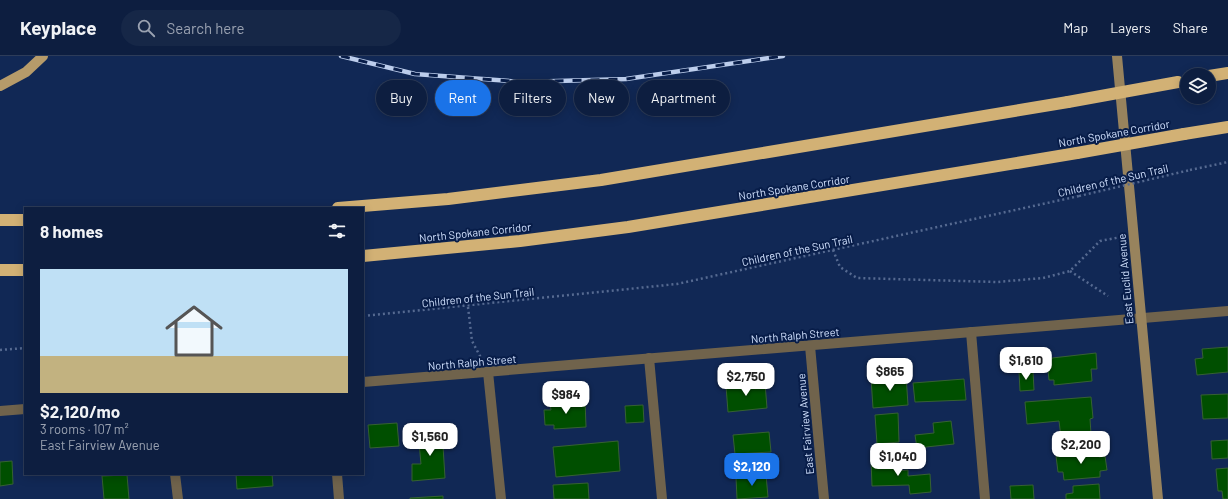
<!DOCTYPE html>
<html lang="en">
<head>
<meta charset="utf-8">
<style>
  body { margin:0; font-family:Barlow,sans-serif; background:#162747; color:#f1f3f6; height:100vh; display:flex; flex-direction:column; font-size:15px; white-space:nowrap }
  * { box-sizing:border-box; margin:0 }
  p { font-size:13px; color:#9aa2b1 }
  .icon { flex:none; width:22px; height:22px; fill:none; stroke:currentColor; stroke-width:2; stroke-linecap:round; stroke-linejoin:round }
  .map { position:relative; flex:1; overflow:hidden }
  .panel { position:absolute; left:24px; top:151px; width:340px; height:268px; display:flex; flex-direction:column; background:#0d1e40; border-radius:0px; box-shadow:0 2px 10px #0003,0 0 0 1px #2d3c59 }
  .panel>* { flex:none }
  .guide { position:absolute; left:376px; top:24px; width:380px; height:36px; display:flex; gap:8px }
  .controls { position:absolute; left:1180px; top:12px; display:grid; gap:8px }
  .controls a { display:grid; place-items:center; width:36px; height:36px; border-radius:50%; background:#0d1e40; box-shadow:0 2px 10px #0003,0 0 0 1px #2d3c59; font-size:20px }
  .price { position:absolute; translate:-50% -34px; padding:0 9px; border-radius:8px; background:#fff; color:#222; font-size:13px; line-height:26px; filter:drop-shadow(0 1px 2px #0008) }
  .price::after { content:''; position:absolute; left:50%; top:24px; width:12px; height:9px; margin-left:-6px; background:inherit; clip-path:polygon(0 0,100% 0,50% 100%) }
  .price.active { background:#1a73e8; color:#fff }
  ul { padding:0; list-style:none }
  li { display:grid; align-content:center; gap:8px; height:212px; padding:0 16px }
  li span { display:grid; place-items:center; height:124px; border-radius:0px; color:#555 }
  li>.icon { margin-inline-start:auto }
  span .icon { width:72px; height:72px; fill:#fffc; stroke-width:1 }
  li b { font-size:17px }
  h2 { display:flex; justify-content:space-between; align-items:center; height:48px; padding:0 16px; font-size:17px }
  .tag { padding:0 14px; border-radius:18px; background:#0d1e40; box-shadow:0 2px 10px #0003,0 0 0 1px #2d3c59; font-size:14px; line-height:36px }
  .tag.active { background:#1a73e8; color:#fff }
  header { display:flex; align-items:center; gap:24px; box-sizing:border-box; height:56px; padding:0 20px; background:#0d1e40; border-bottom:1px solid #2d3c59 }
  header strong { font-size:19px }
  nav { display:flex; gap:22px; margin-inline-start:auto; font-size:14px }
  .search { width:280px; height:36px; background:#162747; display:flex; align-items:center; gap:10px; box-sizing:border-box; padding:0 14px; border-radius:22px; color:#9aa2b1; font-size:15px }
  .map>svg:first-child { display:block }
  .building { fill:#004f00; stroke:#366133 }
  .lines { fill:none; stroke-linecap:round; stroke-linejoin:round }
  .path { stroke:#566a91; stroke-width:2.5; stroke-dasharray:2 3; stroke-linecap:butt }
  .service { stroke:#70634c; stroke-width:10 }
  .minor { stroke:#70634c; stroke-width:10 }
  .secondary { stroke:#98835d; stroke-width:10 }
  .primary { stroke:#b69b6a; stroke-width:10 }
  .motorway { stroke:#d2b175; stroke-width:12 }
  .rail-casing { stroke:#bccdec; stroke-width:4.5 }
  .rail { stroke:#081d49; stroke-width:3; stroke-dasharray:9; stroke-linecap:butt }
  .path-bridge { stroke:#566a91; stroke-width:2.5; stroke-dasharray:2 3; stroke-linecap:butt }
  .motorway-bridge { stroke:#d2b175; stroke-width:12 }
  .labels { text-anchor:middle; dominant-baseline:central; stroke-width:4; stroke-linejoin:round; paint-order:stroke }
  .street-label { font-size:11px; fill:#d0e0fd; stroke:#081d49 }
</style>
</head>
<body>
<header>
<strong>Keyplace</strong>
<div class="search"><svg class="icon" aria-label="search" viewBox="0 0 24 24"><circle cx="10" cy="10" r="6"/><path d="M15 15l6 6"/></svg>Search here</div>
<nav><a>Map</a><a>Layers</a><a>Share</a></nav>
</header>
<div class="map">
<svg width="1228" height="443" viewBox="0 0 1228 443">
  <rect width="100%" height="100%" fill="#112855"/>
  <g class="building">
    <polygon points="1228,291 1228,316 1197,319 1195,303 1203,302 1202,293"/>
    <polygon points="1096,297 1097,313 1091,313 1092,325 1054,329 1054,324 1049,324 1047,304 1052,303 1052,302"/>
    <polygon points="1033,315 1034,334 1020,335 1019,316"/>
    <polygon points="906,319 908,349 873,352 871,322"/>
    <polygon points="964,323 966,344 915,346 913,327"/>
    <polygon points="765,327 767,352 728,356 726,330"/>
    <polygon points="1228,338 1228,362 1203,363 1201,339"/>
    <polygon points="1091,341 1093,362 1090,363 1091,378 1061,381 1059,365 1027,368 1025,346"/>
    <polygon points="585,344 586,371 554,373 554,369 545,369 544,354 551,354 550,347"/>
    <polygon points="643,349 644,366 626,367 625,350"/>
    <polygon points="898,357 899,386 877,388 875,359"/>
    <polygon points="951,365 954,388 917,392 915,379 934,377 933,367"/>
    <polygon points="397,367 399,390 370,392 368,369"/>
    <polygon points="442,374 445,422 412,425 412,408 421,408 418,376"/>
    <polygon points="769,376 771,396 735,398 733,379"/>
    <polygon points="1228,384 1228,402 1212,403 1211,385"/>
    <polygon points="618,385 620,415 556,421 553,391"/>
    <polygon points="1098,394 1099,401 1105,400 1107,414 1100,415 1100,421 1064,424 1063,416 1058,416 1056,400 1061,399 1061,397"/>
    <polygon points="896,402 897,415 908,414 908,420 930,418 931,436 910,438 909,429 872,430 871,404"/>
    <polygon points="12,405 13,428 0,430 0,406"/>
    <polygon points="1228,412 1228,443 1223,443 1222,435 1218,435 1216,413"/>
    <polygon points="236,418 272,418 273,430 237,433"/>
    <polygon points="127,419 129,443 104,443 102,420"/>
    <polygon points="766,419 768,441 737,443 736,421"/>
    <polygon points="588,427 589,443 554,443 553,429"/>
    <polygon points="1099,428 1100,443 1066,443 1066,438 1073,437 1073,430"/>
    <polygon points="1033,429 1034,443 1011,443 1010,430"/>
    <polygon points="443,440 443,443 410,443 410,442"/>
  </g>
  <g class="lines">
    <g class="path">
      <polyline points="1190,114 1228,106"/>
      <polyline points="833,194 840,211 857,222 997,226 1043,222 1070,215 1100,185 1121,181"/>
      <polyline points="1070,215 1108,240"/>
      <polyline points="468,251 472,285 481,302"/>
      <polyline points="363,260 677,228 1079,140"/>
      <polyline points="0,294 25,292"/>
    </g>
    <g class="service">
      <polyline points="971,276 985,443"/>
      <polyline points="649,302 662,443"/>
      <polyline points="337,418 339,443"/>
    </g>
    <g class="minor">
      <polyline points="810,290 824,443"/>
      <polyline points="488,316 501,443"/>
      <polyline points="363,326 1228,255"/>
      <polyline points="0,355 25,353"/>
      <polyline points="175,418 178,443"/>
    </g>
    <polyline class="secondary" points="1117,0 1158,443"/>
    <polyline class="primary" points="0,30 26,16 43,0"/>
    <g class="motorway">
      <polyline points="1209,20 1228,17"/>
      <polyline points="1184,78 1228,71"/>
      <polyline points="338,152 448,143 601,124 1068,46"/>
      <polyline points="0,164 25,164"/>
      <polyline points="363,200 520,185 628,171 1077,97"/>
      <polyline points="0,214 25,214"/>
    </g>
    <g class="rail-casing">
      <polyline id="rail" points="341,0 415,18 523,26 626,23 783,0"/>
    </g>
    <use href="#rail" class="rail"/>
    <polyline class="path-bridge" points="1079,140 1190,114"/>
    <g class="motorway-bridge">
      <polyline points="1068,46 1178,26"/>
      <polyline points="1077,97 1184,78"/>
    </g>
  </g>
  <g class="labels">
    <g class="street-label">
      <text transform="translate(1114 77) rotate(-10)">North Spokane Corridor</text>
      <text transform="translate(1113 124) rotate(-13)">Children of the Sun Trail</text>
      <text transform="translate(794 131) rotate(-9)">North Spokane Corridor</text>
      <text transform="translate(475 176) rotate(-6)">North Spokane Corridor</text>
      <text transform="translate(797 194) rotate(-12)">Children of the Sun Trail</text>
      <text transform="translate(1125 223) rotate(-95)">East Euclid Avenue</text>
      <text transform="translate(478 241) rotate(-6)">Children of the Sun Trail</text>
      <text transform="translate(795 279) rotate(-5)">North Ralph Street</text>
      <text transform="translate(472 306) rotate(-5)">North Ralph Street</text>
      <text transform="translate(805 368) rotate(-95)">East Fairview Avenue</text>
    </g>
  </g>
</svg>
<div class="controls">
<a><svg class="icon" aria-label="layers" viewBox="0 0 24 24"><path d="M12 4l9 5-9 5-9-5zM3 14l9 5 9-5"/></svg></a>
</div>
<b class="price" style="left:1026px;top:325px">$1,610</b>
<b class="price" style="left:890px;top:336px">$865</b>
<b class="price" style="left:746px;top:341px">$2,750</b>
<b class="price" style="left:566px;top:359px">$984</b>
<b class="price" style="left:430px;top:401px">$1,560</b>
<b class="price" style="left:1081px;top:409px">$2,200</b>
<b class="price" style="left:898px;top:421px">$1,040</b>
<b class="price active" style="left:752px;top:431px">$2,120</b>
<div class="guide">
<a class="tag">Buy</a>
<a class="tag active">Rent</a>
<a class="tag">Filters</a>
<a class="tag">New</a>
<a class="tag">Apartment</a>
</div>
<section class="panel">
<h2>8 homes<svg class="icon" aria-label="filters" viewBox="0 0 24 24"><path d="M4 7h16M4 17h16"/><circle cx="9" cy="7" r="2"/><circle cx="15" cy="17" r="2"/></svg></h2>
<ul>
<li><span style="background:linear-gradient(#bfe0f5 70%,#c2b280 0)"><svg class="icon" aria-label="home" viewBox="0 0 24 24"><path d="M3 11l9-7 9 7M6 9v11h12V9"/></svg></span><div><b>$2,120/mo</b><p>3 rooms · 107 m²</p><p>East Fairview Avenue</p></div></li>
</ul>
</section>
</div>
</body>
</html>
